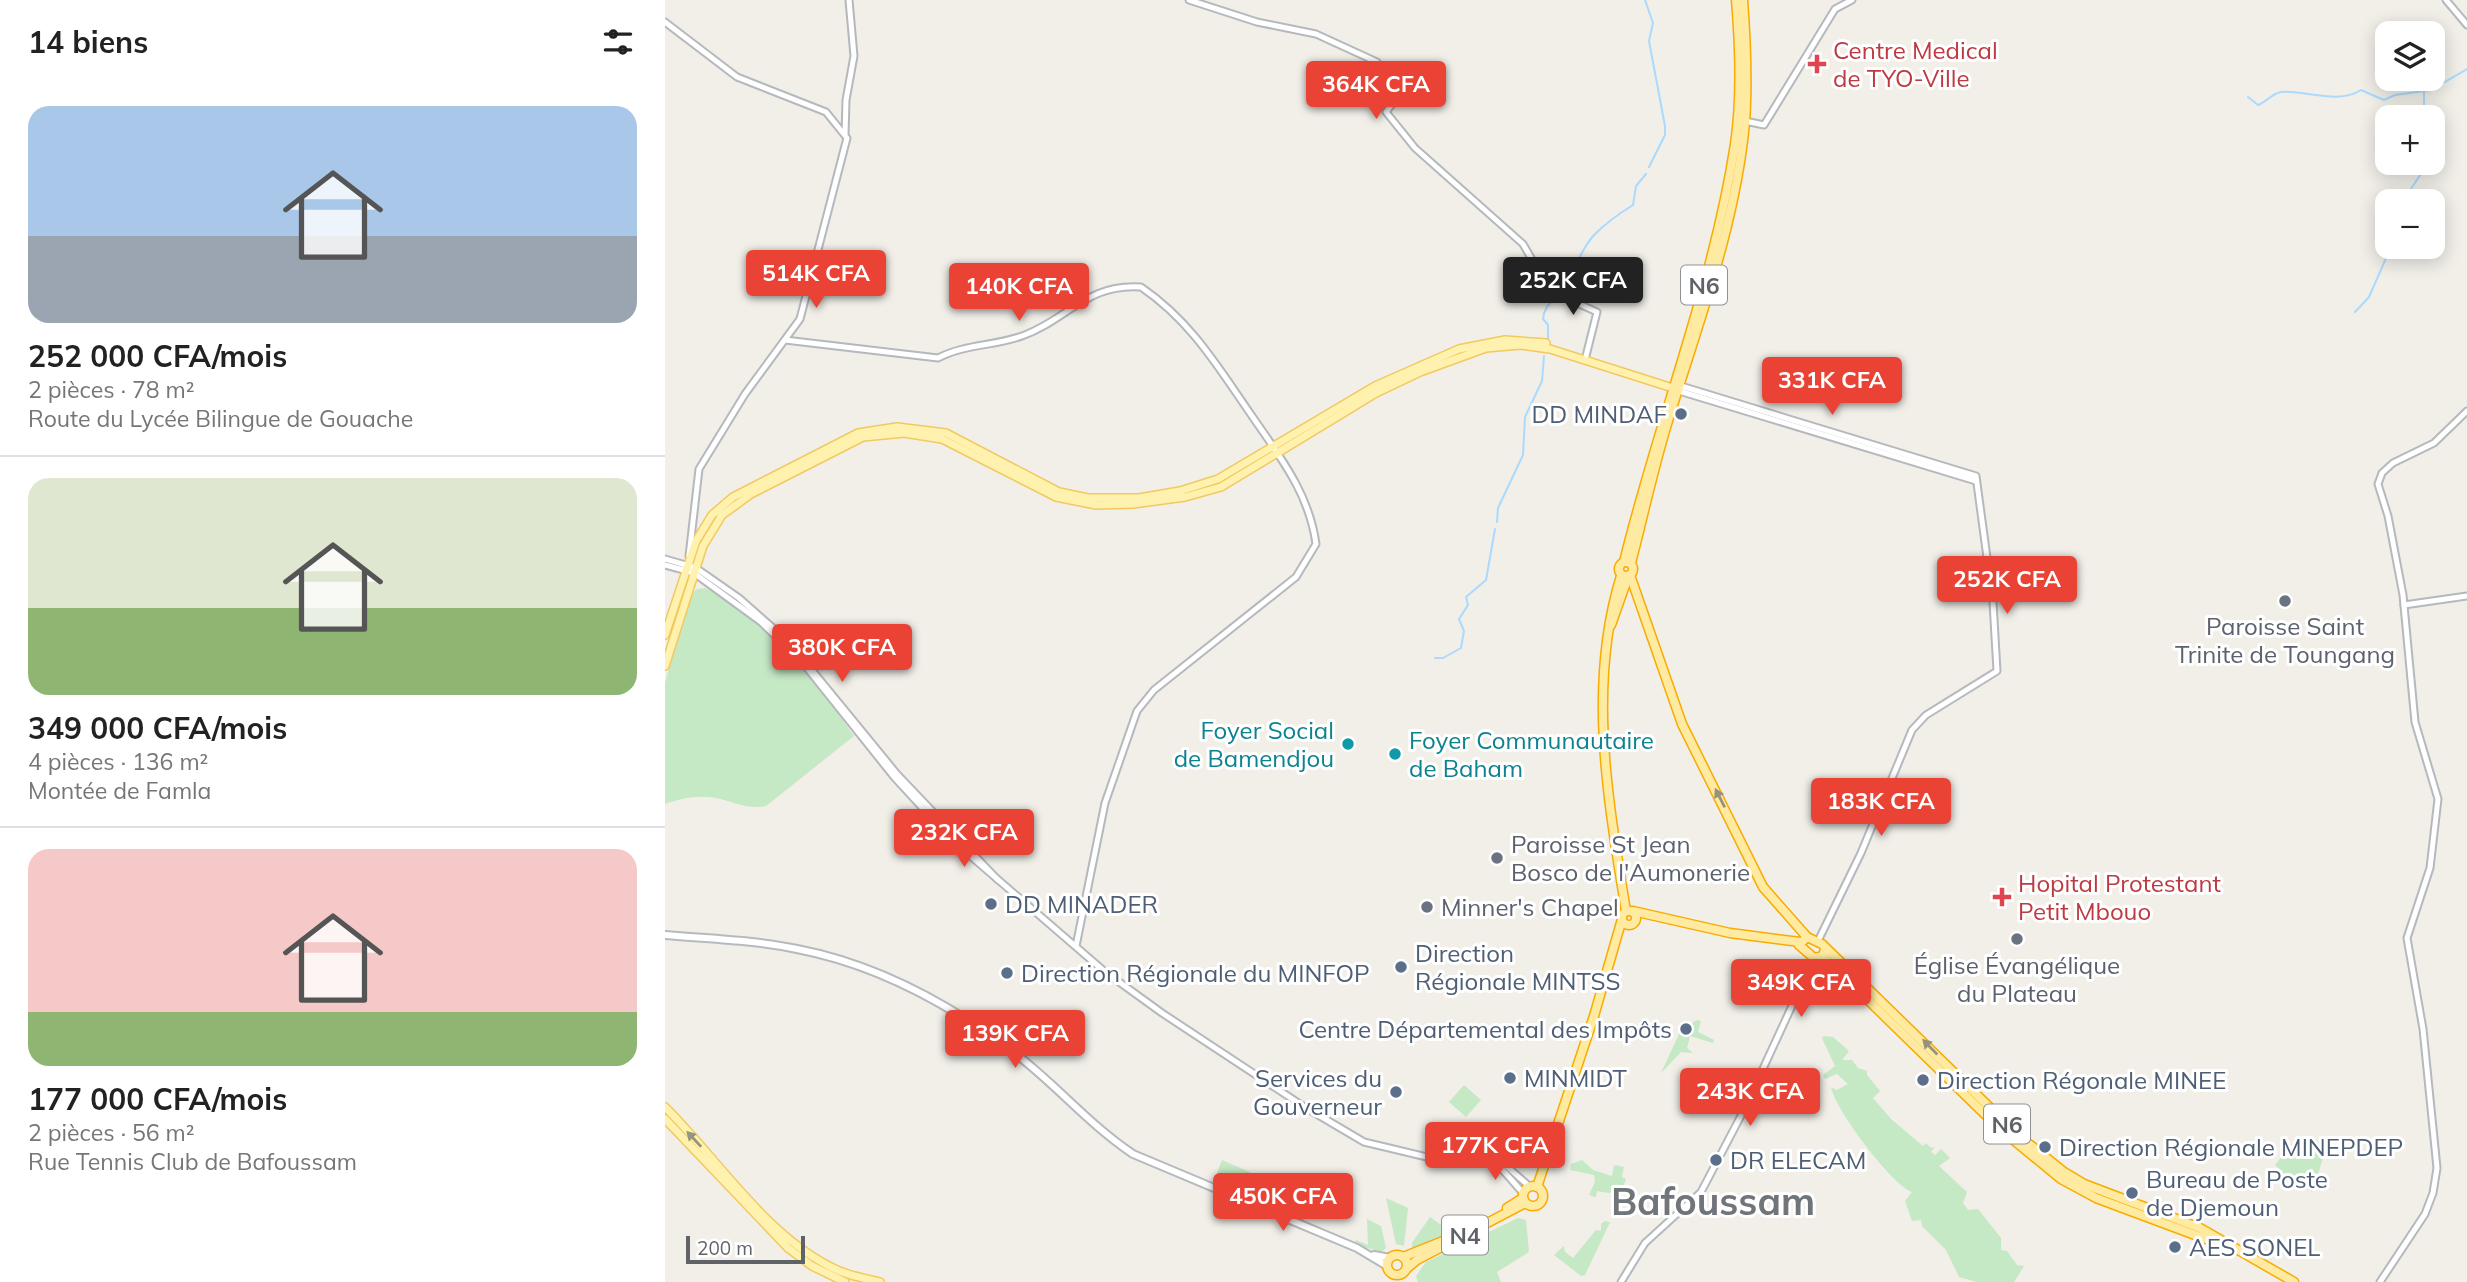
<!DOCTYPE html>
<html lang="fr">
<head>
<meta charset="utf-8">
<style>
  body { margin:0; font-family:Mulish,sans-serif; background:#f2f2f2; color:#222; height:100vh; display:flex; flex-direction:column; font-size:26px; white-space:nowrap }
  * { box-sizing:border-box; margin:0 }
  p { font-size:23px; color:#767676 }
  .icon { flex:none; width:38px; height:38px; fill:none; stroke:currentColor; stroke-width:2; stroke-linecap:round; stroke-linejoin:round }
  .map { position:relative; flex:1; overflow:hidden }
  .side { display:flex; flex-direction:column; background:#fff; width:665px }
  .side>* { flex:none }
  .buttons { position:absolute; left:1710px; top:21px; display:grid; gap:14px }
  .buttons a { display:grid; place-items:center; width:70px; height:70px; border-radius:14px; background:#fff; box-shadow:0 4px 18px #0003; font-size:35px }
  .scale { position:absolute; left:21px; bottom:18px; width:119px; box-sizing:border-box; padding-left:7px; border:4px solid #5f6368; border-top:0; font-size:19px; line-height:24px; white-space:nowrap; color:#5f6368; -webkit-text-stroke:5px #fff; paint-order:stroke }
  .price { position:absolute; translate:-50% -60px; padding:0 16px; border-radius:7px; background:#ea4335; color:#fff; font-size:23px; line-height:46px; filter:drop-shadow(0 2px 4px #0008) }
  .price::after { content:''; position:absolute; left:50%; top:42px; width:21px; height:16px; margin-left:-10px; background:inherit; clip-path:polygon(0 0,100% 0,50% 100%) }
  .price.current { background:#222; color:#fff }
  ul { padding:0; list-style:none }
  li { display:grid; align-content:center; gap:14px; height:371px; padding:0 28px }
  li+li { border-top:2px solid #e0e0e0 }
  li span { display:grid; place-items:center; height:217px; border-radius:21px; color:#555 }
  li>.icon { margin-inline-start:auto }
  span .icon { width:126px; height:126px; fill:#fffc; stroke-width:1 }
  li b { font-size:30px }
  h2 { display:flex; justify-content:space-between; align-items:center; height:84px; padding:0 28px; font-size:30px }
  main { display:flex; flex:1; min-height:0 }
  .map>svg:first-child { display:block }
  .green { fill:#c5e8c5 }
  .lines { fill:none; stroke-linecap:round; stroke-linejoin:round }
  .stream { stroke:#aadaff; stroke-width:2 }
  .tertiary-casing { stroke:#b5b8bc; stroke-width:9 }
  .secondary-casing { stroke:#b6babf; stroke-width:10 }
  .primary-casing { stroke:#f2c960; stroke-width:10 }
  .trunk-casing { stroke:#f9ab00; stroke-width:11 }
  .tertiary { stroke:#fff; stroke-width:5 }
  .secondary { stroke:#fff; stroke-width:6 }
  .primary { stroke:#fff2af; stroke-width:7 }
  .trunk { stroke:#feeaa1; stroke-width:8 }
  .oneway { fill:#97927c }
  .oneway2 { fill:#979581 }
  .health-dot { fill:#e0444e; stroke:#fff; stroke-width:2.5 }
  .service-dot { fill:#5c6f8a; stroke:#fff; stroke-width:2.5 }
  .worship-dot { fill:#6b7280; stroke:#fff; stroke-width:2.5 }
  .culture-dot { fill:#0f9aa8; stroke:#fff; stroke-width:2.5 }
  .labels { text-anchor:middle; dominant-baseline:central; stroke-width:6; stroke-linejoin:round; paint-order:stroke }
  .shield { fill:#fff; stroke:#8f9295; stroke-width:2 }
  .shield-label { font-size:23px; font-weight:bold; fill:#5f6368 }
  .health-label { font-size:24px; fill:#be3a42; stroke:#fff; text-anchor:start }
  .service-label { font-size:24px; fill:#4e5e75; stroke:#fff; text-anchor:start }
  .worship-label { font-size:24px; fill:#5b616d; stroke:#fff }
  .culture-label { font-size:24px; fill:#0d838f; stroke:#fff; text-anchor:end }
  .town-label { font-size:38px; font-weight:bold; fill:#70757a; stroke:#fff }
</style>
</head>
<body>
<main>
<section class="side">
<h2>14 biens<svg class="icon" aria-label="filters" viewBox="0 0 24 24"><path d="M4 7h16M4 17h16"/><circle cx="9" cy="7" r="2"/><circle cx="15" cy="17" r="2"/></svg></h2>
<ul>
<li><span style="background:linear-gradient(#a9c7e8 60%,#9aa5b1 0)"><svg class="icon" aria-label="home" viewBox="0 0 24 24"><path d="M3 11l9-7 9 7M6 9v11h12V9"/></svg></span><div><b>252 000 CFA/mois</b><p>2 pièces · 78 m²</p><p>Route du Lycée Bilingue de Gouache</p></div></li>
<li><span style="background:linear-gradient(#dfe7d0 60%,#8fb573 0)"><svg class="icon" aria-label="home" viewBox="0 0 24 24"><path d="M3 11l9-7 9 7M6 9v11h12V9"/></svg></span><div><b>349 000 CFA/mois</b><p>4 pièces · 136 m²</p><p>Montée de Famla</p></div></li>
<li><span style="background:linear-gradient(#f6c9c9 75%,#8fb573 0)"><svg class="icon" aria-label="home" viewBox="0 0 24 24"><path d="M3 11l9-7 9 7M6 9v11h12V9"/></svg></span><div><b>177 000 CFA/mois</b><p>2 pièces · 56 m²</p><p>Rue Tennis Club de Bafoussam</p></div></li>
</ul>
</section>
<div class="map">
<svg width="1802" height="1282" viewBox="0 0 1802 1282">
  <rect width="100%" height="100%" fill="#f1efe8"/>
  <g class="green">
    <path d="M40 588C95 613 155 687 189 736L101 806C82 810 70 802 51 798 33 795 17 798 0 804V683L23 597 32 589Z"/>
    <polygon points="1032,1020 1036,1021 1033,1032 1049,1040 1048,1043 1025,1036 1022,1048 1028,1053 1016,1052 996,1073 1015,1032 1025,1036 1028,1022"/>
    <path d="M1159 1036 1168 1037 1184 1051 1177 1060H1187L1193 1068 1202 1071V1075L1215 1091 1208 1098 1226 1119 1258 1146 1261 1143 1266 1148 1270 1147 1266 1152 1270 1155 1276 1149 1285 1158 1274 1166 1302 1192 1298 1203 1303 1210 1313 1209 1336 1238V1250L1342 1251 1352 1265 1359 1266 1349 1282H1312L1294 1277 1281 1250 1257 1226 1256 1220 1247 1221 1240 1201 1247 1192C1228 1186 1170 1110 1166 1087L1172 1090 1183 1084 1172 1074 1160 1079 1158 1075 1170 1066 1157 1038Z"/>
    <polygon points="799,1085 816,1100 801,1117 784,1102"/>
    <polygon points="1633,1136 1651,1140 1661,1149 1647,1192 1625,1180 1610,1165"/>
    <polygon points="557,1160 596,1177 632,1204 629,1213 639,1219 639,1223 629,1219 629,1215 627,1218 548,1183"/>
    <polygon points="917,1160 928,1170 947,1176 949,1165 959,1167 957,1177 961,1179 957,1189 944,1193 932,1191 931,1197 924,1195 930,1182 929,1175 905,1170 906,1164"/>
    <polygon points="721,1198 743,1208 739,1246 731,1244"/>
    <polygon points="765,1217 789,1234 747,1248 747,1243"/>
    <polygon points="853,1218 861,1220 864,1252 832,1272 836,1282 753,1282 751,1276 761,1262"/>
    <polygon points="702,1219 716,1226 721,1248 716,1252 689,1244 691,1240 703,1245"/>
    <polygon points="940,1221 945,1222 920,1275 916,1276 889,1255 899,1246 900,1252 908,1258 931,1230 936,1231 936,1224"/>
  </g>
  <g class="lines">
    <g class="stream">
      <polyline points="980,0 988,23 984,41 1000,126 1000,135 984,167"/>
      <path d="M1583 97 1593 105C1601 102 1608 93 1616 92 1642 90 1672 105 1696 90L1719 100 1730 95 1766 90 1802 69"/>
      <polyline points="1759,117 1759,91"/>
      <polyline points="1738,201 1763,163"/>
      <polyline points="1690,312 1704,297 1726,247"/>
      <path d="M883 339V325L878 319C879 306 887 302 895 292 909 275 914 251 929 235 940 224 955 213 968 205L971 186 981 174"/>
      <polyline points="832,522 833,508 858,455 860,417 877,381 879,356"/>
      <polyline points="770,658 778,658 796,648 799,631 794,619 803,605 801,597 821,580 830,529"/>
    </g>
    <g class="tertiary-casing">
      <g id="tertiary">
        <polyline points="524,0 592,22 651,34 712,62 719,77 737,91 721,112 750,148 858,244 885,291 932,312 920,360"/>
        <polyline points="1781,0 1802,25"/>
        <polyline points="0,22 72,77 161,112 182,138 135,319 80,394 34,469 24,556"/>
        <polyline points="1080,121 1099,125 1170,9 1187,0"/>
        <polyline points="180,135 181,100 189,56 184,0"/>
        <path d="M120 340 273 358C300 344 329 346 357 336 402 320 422 283 476 287 527 322 553 367 587 416 615 457 644 493 651 544L631 577 489 690 472 711 440 803 411 946"/>
        <polyline points="1016,386 1311,476 1328,602 1332,671 1261,715 1247,730 1196,853 1153,941"/>
        <polyline points="1014,391 1311,481"/>
        <polyline points="0,559 31,568 74,598 124,642 232,774 333,880"/>
        <polyline points="0,565 29,573 96,622 138,663 229,777 287,840 439,971 497,1013 638,1106 699,1142 766,1158 830,1156"/>
        <polyline points="1739,605 1802,596"/>
        <polyline points="830,1156 836,1168 858,1193"/>
        <polyline points="830,1156 864,1186"/>
        <polyline points="956,1282 980,1243 1036,1192 1079,1110 1149,958"/>
        <polyline points="1715,1282 1760,1214 1768,1193 1772,1168 1758,1029 1742,938 1765,868 1773,799 1750,722 1738,595 1723,516 1713,484 1717,473 1728,463 1769,443 1802,411"/>
      </g>
    </g>
    <g class="secondary-casing">
      <g id="secondary">
        <path d="M0 935C44 939 89 940 132 949 210 964 283 1003 347 1051 390 1083 423 1124 468 1154L692 1248 722 1266"/>
        <polyline points="709,1255 725,1258"/>
      </g>
    </g>
    <g class="primary-casing">
      <g id="primary">
        <polyline points="0,635 31,541 47,515 68,497 193,433 232,427 281,433 394,492 423,498 474,498 515,491 553,479 710,386 794,349 840,340 881,343"/>
        <polyline points="0,666 38,546 57,515 86,494 198,437 239,433 277,439 391,497 431,505 468,504 520,497 556,487 711,393 755,372 821,348 855,345 885,349 1014,390"/>
        <path d="M0 1107C51 1157 99 1233 164 1266 180 1275 198 1278 215 1282"/>
        <polyline points="0,1119 123,1248 147,1266 180,1282"/>
      </g>
    </g>
    <g class="trunk-casing">
      <g id="trunk">
        <path d="M959 562C993 422 1048 287 1070 144 1077 97 1075 47 1071 0"/>
        <circle cx="961" cy="569" r="7"/>
        <path d="M966 563C978 517 988 470 1002 424 1032 327 1071 224 1080 122 1083 81 1081 40 1078 0"/>
        <polyline points="965,575 1017,724 1098,887 1142,937"/>
        <path d="M956 576C922 685 943 800 961 911"/>
        <polyline points="946,625 963,577"/>
        <circle cx="964" cy="918" r="7"/>
        <polyline points="968,911 1065,933 1135,942"/>
        <polyline points="1160,949 1158,956 1149,958 1134,945 1142,937 1157,944 1354,1136 1399,1172 1419,1184 1535,1228 1629,1282"/>
        <polyline points="1158,956 1334,1128 1396,1179 1431,1198 1557,1245"/>
        <circle cx="868" cy="1196" r="10"/>
        <polyline points="872,1187 929,1016 957,919"/>
        <polyline points="842,1208 858,1198"/>
        <circle cx="732" cy="1265" r="10"/>
        <polyline points="738,1257 778,1241"/>
        <polyline points="741,1269 752,1260 860,1203"/>
      </g>
    </g>
    <use href="#tertiary" class="tertiary"/>
    <use href="#secondary" class="secondary"/>
    <use href="#primary" class="primary"/>
    <use href="#trunk" class="trunk"/>
  </g>
  <defs><path id="oneway-solid" d="M-6-.8H1V-3.2L6.5 0L1 3.2V.8H-6Z" transform="scale(1.75)"/></defs>
  <g class="oneway">
    <use href="#oneway-solid" transform="translate(1055 798) rotate(-117)"/>
    <use href="#oneway-solid" transform="translate(1265 1047) rotate(-134)"/>
  </g>
  <use class="oneway2" href="#oneway-solid" transform="translate(29 1139) rotate(-133)"/>
  <g class="health-dot">
    <path d="M1148.5 53.5h7v7h7v7h-7v7h-7v-7h-7v-7h7z"/>
    <path d="M1333.5 886.5h7v7h7v7h-7v7h-7v-7h-7v-7h7z"/>
  </g>
  <g class="service-dot">
    <circle cx="1016" cy="414" r="7"/>
    <circle cx="326" cy="904" r="7"/>
    <circle cx="736" cy="967" r="7"/>
    <circle cx="342" cy="973" r="7"/>
    <circle cx="1021" cy="1029" r="7"/>
    <circle cx="845" cy="1078" r="7"/>
    <circle cx="1258" cy="1080" r="7"/>
    <circle cx="731" cy="1092" r="7"/>
    <circle cx="1380" cy="1147" r="7"/>
    <circle cx="1051" cy="1160" r="7"/>
    <circle cx="1467" cy="1193" r="7"/>
    <circle cx="1510" cy="1247" r="7"/>
  </g>
  <g class="worship-dot">
    <circle cx="1620" cy="601" r="7"/>
    <circle cx="832" cy="858" r="7"/>
    <circle cx="762" cy="907" r="7"/>
    <circle cx="1352" cy="939" r="7"/>
  </g>
  <g class="culture-dot">
    <circle cx="683" cy="744" r="7"/>
    <circle cx="730" cy="754" r="7"/>
  </g>
  <g class="labels">
    <g class="shield">
      <rect x="1016" y="265.5" width="46" height="39" rx="5"/>
      <rect x="1319" y="1104.5" width="46" height="39" rx="5"/>
      <rect x="777" y="1215.5" width="46" height="39" rx="5"/>
    </g>
    <g class="shield-label">
      <text x="1039" y="285">N6</text>
      <text x="1342" y="1124">N6</text>
      <text x="800" y="1235">N4</text>
    </g>
    <g class="health-label">
      <text x="1168" y="50">Centre Medical<tspan x="1168" dy="28">de TYO-Ville</tspan></text>
      <text x="1353" y="883">Hopital Protestant<tspan x="1353" dy="28">Petit Mbouo</tspan></text>
    </g>
    <g class="service-label">
      <text x="1002" y="414" text-anchor="end">DD MINDAF</text>
      <text x="340" y="904">DD MINADER</text>
      <text x="750" y="953">Direction<tspan x="750" dy="28">Régionale MINTSS</tspan></text>
      <text x="356" y="973">Direction Régionale du MINFOP</text>
      <text x="1007" y="1029" text-anchor="end">Centre Départemental des Impôts</text>
      <text x="717" y="1078" text-anchor="end">Services du<tspan x="717" dy="28">Gouverneur</tspan></text>
      <text x="859" y="1078">MINMIDT</text>
      <text x="1272" y="1080">Direction Régonale MINEE</text>
      <text x="1394" y="1147">Direction Régionale MINEPDEP</text>
      <text x="1065" y="1160">DR ELECAM</text>
      <text x="1481" y="1179">Bureau de Poste<tspan x="1481" dy="28">de Djemoun</tspan></text>
      <text x="1524" y="1247">AES SONEL</text>
    </g>
    <g class="worship-label">
      <text x="1620" y="626">Paroisse Saint<tspan x="1620" dy="28">Trinite de Toungang</tspan></text>
      <text x="846" y="844" text-anchor="start">Paroisse St Jean<tspan x="846" dy="28">Bosco de l'Aumonerie</tspan></text>
      <text x="776" y="907" text-anchor="start">Minner's Chapel</text>
      <text x="1352" y="965">Église Évangélique<tspan x="1352" dy="28">du Plateau</tspan></text>
    </g>
    <g class="culture-label">
      <text x="669" y="730">Foyer Social<tspan x="669" dy="28">de Bamendjou</tspan></text>
      <text x="744" y="740" text-anchor="start">Foyer Communautaire<tspan x="744" dy="28">de Baham</tspan></text>
    </g>
    <g class="town-label">
      <text x="1048" y="1201">Bafoussam</text>
    </g>
  </g>
</svg>
<div class="buttons">
<a><svg class="icon" aria-label="layers" viewBox="0 0 24 24"><path d="M12 4l9 5-9 5-9-5zM3 14l9 5 9-5"/></svg></a>
<a>+</a>
<a>−</a>
</div>
<div class="scale">200 m</div>
<b class="price" style="left:711px;top:121px">364K CFA</b>
<b class="price" style="left:151px;top:310px">514K CFA</b>
<b class="price current" style="left:908px;top:317px">252K CFA</b>
<b class="price" style="left:354px;top:323px">140K CFA</b>
<b class="price" style="left:1167px;top:417px">331K CFA</b>
<b class="price" style="left:1342px;top:616px">252K CFA</b>
<b class="price" style="left:177px;top:684px">380K CFA</b>
<b class="price" style="left:1216px;top:838px">183K CFA</b>
<b class="price" style="left:299px;top:869px">232K CFA</b>
<b class="price" style="left:1136px;top:1019px">349K CFA</b>
<b class="price" style="left:350px;top:1070px">139K CFA</b>
<b class="price" style="left:1085px;top:1128px">243K CFA</b>
<b class="price" style="left:830px;top:1182px">177K CFA</b>
<b class="price" style="left:618px;top:1233px">450K CFA</b>
</div>
</main>
</body>
</html>
